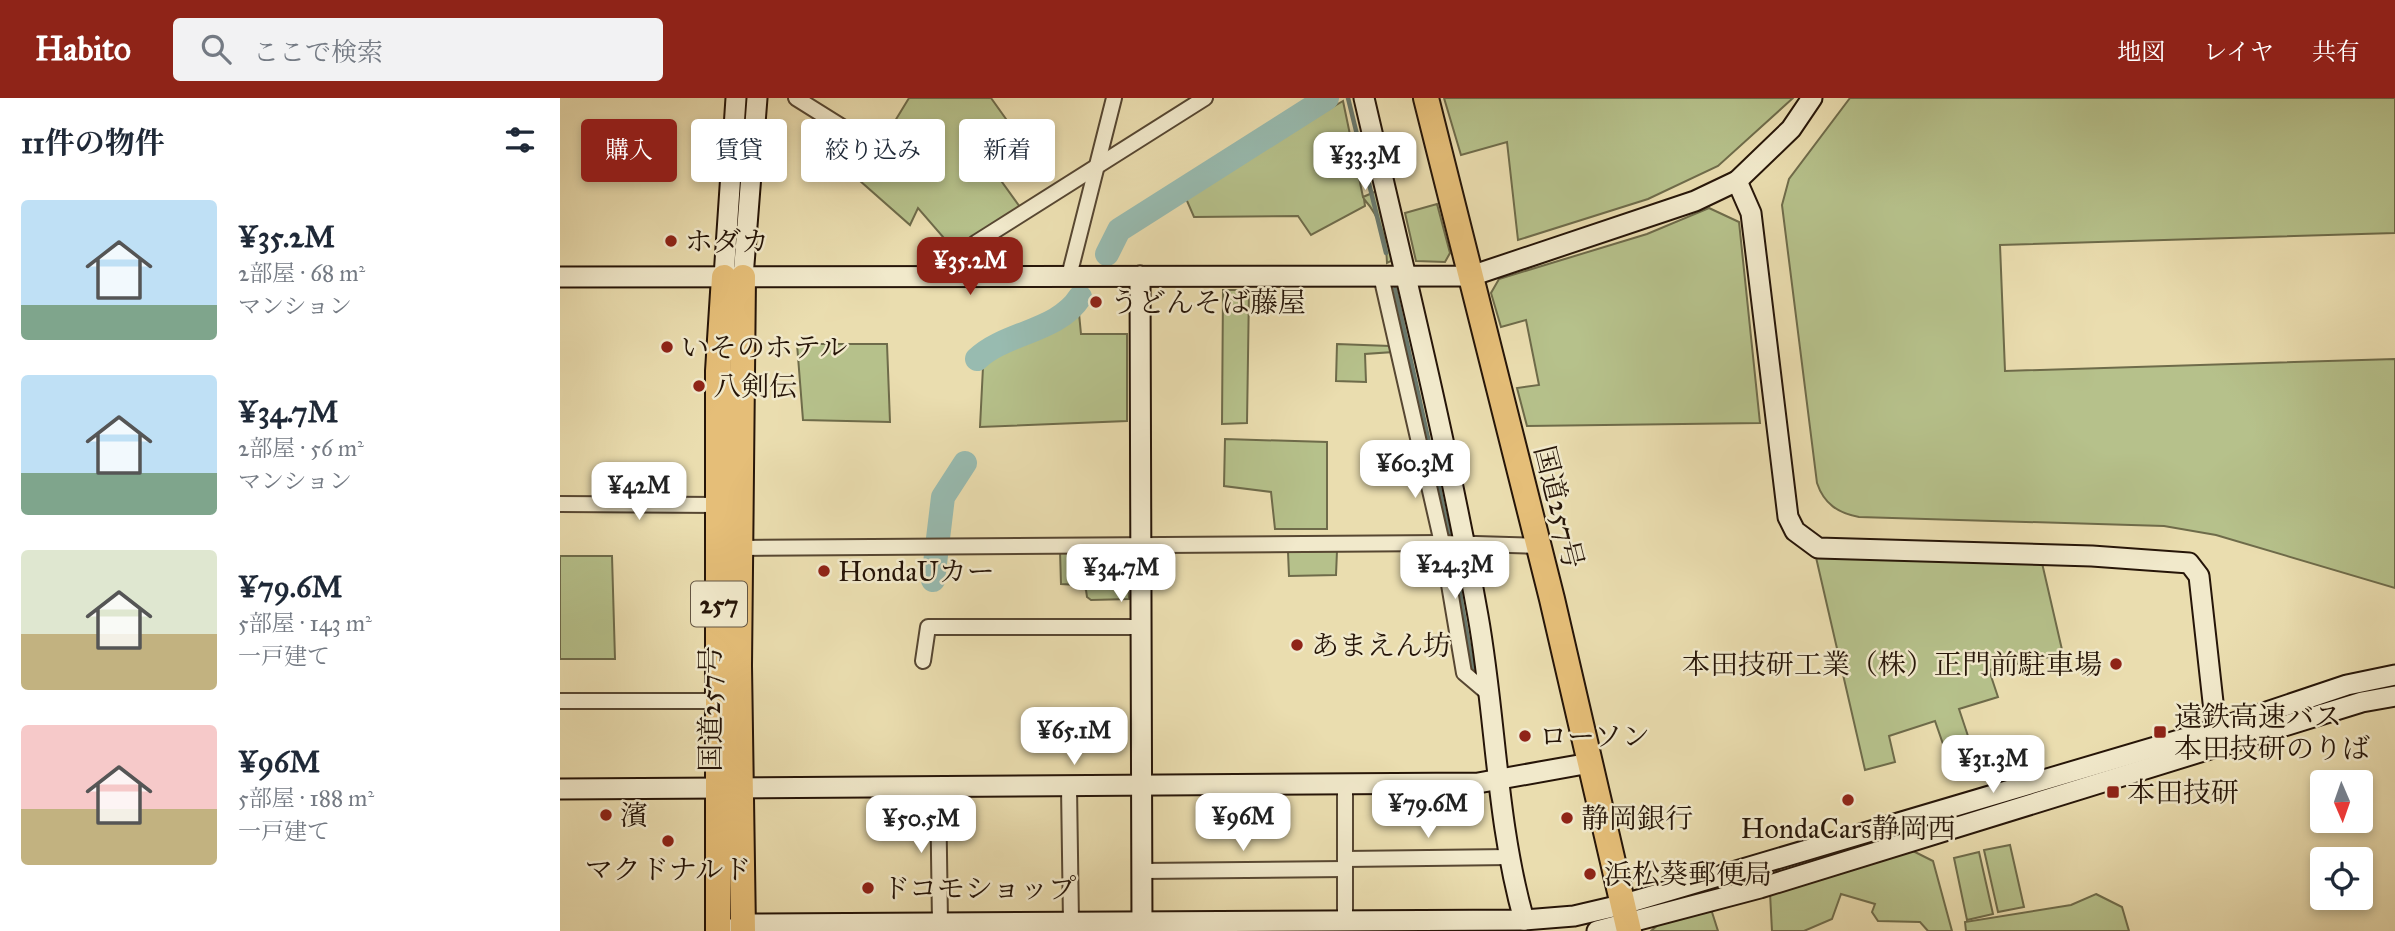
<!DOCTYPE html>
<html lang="ja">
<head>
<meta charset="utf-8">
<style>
  body { margin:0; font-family:"IM FELL Great Primer","Noto Serif JP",serif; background:#f2f2f3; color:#1f2937; height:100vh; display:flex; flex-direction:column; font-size:26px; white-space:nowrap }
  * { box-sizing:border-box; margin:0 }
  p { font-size:23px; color:#747a83 }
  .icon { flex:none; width:38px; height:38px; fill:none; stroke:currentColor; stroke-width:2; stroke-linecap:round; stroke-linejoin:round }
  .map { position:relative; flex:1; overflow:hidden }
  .drawer { display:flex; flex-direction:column; background:#fff; width:560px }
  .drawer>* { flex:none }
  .hud { position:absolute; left:21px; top:21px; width:665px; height:63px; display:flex; gap:14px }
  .needle { width:46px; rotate:178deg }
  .tools { position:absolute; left:1750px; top:672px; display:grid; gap:14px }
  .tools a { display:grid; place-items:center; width:63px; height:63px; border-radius:7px; background:#fff; box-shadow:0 4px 10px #0003; font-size:35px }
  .price { position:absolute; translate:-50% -60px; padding:0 16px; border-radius:14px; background:#fff; color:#222; font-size:23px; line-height:46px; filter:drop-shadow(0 2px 4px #0008) }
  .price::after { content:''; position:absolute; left:50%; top:42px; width:21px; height:16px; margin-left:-10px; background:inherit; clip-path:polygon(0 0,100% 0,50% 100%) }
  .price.on { background:#8f2418; color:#fff }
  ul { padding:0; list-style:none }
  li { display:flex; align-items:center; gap:21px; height:175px; padding:0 21px }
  li span { display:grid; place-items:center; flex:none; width:196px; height:140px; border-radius:7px; color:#555 }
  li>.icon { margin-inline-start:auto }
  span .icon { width:84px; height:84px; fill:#fffc; stroke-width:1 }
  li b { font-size:30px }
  h2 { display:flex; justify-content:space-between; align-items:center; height:84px; padding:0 21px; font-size:30px }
  .pill { padding:0 24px; border-radius:7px; background:#fff; box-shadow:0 4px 10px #0003; font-size:24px; line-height:63px }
  .pill.on { background:#8f2418; color:#fff }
  header { display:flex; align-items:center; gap:42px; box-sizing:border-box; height:98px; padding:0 35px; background:#8f2418; color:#fff }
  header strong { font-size:33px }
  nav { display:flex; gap:38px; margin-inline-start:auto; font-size:24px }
  .search { width:490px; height:63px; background:#f2f2f3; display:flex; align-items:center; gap:18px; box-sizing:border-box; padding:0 24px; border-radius:7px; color:#747a83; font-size:26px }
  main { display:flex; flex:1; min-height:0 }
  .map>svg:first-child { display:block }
  .green { fill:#b6c18b; stroke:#6e6b4a; stroke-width:2 }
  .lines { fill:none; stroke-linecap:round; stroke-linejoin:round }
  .stream { stroke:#6a796d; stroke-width:4.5 }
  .river { stroke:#98bbb0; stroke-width:24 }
  .street-casing { stroke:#574732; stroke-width:18 }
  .secondary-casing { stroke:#261508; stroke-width:23 }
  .highway-casing { stroke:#261508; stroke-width:28 }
  .street { stroke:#f1e9cb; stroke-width:14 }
  .secondary { stroke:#f1e9cb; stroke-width:19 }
  .highway { stroke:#e5be78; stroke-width:24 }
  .poi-dot { fill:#8f2418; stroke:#f1e9cb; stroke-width:2.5 }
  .labels { text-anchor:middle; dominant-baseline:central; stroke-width:5; stroke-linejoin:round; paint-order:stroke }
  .shield { fill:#f1e9cb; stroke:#635542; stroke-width:2 }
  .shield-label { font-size:26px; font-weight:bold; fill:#261508 }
  .poi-label { font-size:28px; fill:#261508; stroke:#f1e9cb; text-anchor:start }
  .street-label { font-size:28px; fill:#261508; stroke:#f1e9cb }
</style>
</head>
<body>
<header>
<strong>Habito</strong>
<div class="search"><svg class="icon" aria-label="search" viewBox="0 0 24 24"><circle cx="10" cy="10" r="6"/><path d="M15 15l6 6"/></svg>ここで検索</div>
<nav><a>地図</a><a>レイヤ</a><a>共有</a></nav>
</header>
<main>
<section class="drawer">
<h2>11件の物件<svg class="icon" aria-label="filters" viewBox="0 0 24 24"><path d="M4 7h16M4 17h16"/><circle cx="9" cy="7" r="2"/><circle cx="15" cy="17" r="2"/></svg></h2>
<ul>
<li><span style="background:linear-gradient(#bfe0f5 75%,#7fa58c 0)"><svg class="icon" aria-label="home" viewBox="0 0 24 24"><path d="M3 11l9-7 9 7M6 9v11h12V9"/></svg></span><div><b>¥35.2M</b><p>2部屋 · 68 m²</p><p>マンション</p></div></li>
<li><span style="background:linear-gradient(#bfe0f5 70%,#7fa58c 0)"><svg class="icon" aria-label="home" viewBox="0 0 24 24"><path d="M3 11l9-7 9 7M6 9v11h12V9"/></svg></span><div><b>¥34.7M</b><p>2部屋 · 56 m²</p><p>マンション</p></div></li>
<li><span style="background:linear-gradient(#dfe7d0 60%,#c2b280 0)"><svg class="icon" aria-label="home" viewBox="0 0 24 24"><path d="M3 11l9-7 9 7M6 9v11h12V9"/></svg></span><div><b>¥79.6M</b><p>5部屋 · 143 m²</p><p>一戸建て</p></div></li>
<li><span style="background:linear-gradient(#f6c9c9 60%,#c2b280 0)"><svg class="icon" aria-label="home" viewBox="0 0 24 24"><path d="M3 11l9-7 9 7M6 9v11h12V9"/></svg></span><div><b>¥96M</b><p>5部屋 · 188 m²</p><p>一戸建て</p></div></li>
</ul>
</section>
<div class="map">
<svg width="1835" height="833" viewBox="0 0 1835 833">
  <rect width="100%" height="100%" fill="#eaddaf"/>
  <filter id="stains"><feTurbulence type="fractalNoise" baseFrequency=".00286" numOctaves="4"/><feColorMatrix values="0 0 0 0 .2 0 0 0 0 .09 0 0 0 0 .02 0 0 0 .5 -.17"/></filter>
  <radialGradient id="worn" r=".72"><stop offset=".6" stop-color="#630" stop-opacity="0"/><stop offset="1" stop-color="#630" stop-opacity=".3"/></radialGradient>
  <g class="green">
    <polygon points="349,0 431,0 456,35 424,59 460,109 396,154 358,110 350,127 299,82"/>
    <polygon points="884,0 1233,0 1158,68 1088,101 958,142 947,44 901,57"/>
    <path d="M1290 0H1835V135L1440 147 1445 273 1835 261V490L1656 437 1604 428 1299 419C1278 415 1264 406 1257 385L1222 107 1229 81Z"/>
    <path d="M783 3 803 99 826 89 841 158 827 165C826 141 821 120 804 101L805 108 751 137 738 118 634 119 624 96Z"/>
    <polygon points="877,106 890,155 885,164 856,163 845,115"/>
    <polygon points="1149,110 1179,124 1200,325 967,328 957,290 979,287 966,222 941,229 931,195 939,181 1087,136"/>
    <polygon points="663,192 689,192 687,325 662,326"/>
    <polygon points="518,205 521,236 567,236 567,323 420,329 423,269 433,243"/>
    <polygon points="237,246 327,246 330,324 243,322"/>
    <polygon points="777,246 830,248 833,254 805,256 806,284 776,283"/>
    <polygon points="665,341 767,344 767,431 715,431 711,394 664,388"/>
    <polygon points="500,453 537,454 538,479 568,481 569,501 531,502 527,499 526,492 519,487 501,486"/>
    <polygon points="777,453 776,477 729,478 728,454"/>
    <polygon points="1255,455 1482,465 1503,556 1429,572 1438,599 1399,611 1416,662 1391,669 1375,623 1329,638 1335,664 1305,672"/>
    <polygon points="0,458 52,458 55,561 0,561"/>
    <polygon points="1450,747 1464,809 1438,814 1424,752"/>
    <polygon points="1349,751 1373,763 1392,833 1368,833 1360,824 1318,823 1312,814 1315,806 1281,796 1272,821 1244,833 1212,833 1210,795"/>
    <polygon points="1419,754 1433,816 1407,822 1394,760"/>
    <polygon points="1536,796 1562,809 1569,833 1406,833 1405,824 1511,807"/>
    <polygon points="1151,811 1158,833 1091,833 1099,826"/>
  </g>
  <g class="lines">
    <g class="stream">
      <polyline points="788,0 826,155"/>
      <polyline points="835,191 891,444 913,571"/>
    </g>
    <g class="river">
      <polyline points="547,156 559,132 767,0"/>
      <path d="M417 261C445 234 498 234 520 199"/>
      <polyline points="373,482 383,399 405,365"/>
    </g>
    <g class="street-casing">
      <g id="street">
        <polyline points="236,0 311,47"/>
        <polyline points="509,178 554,0"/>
        <polyline points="821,178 882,445 904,575 930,597"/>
        <polyline points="371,179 417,144 645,0"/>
        <polyline points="0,406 159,407"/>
        <polyline points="179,450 882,445 979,448"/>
        <polyline points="363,563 368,529 581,529"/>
        <polyline points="0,603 158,603"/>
        <polyline points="785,687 785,821"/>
        <polyline points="378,689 380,824"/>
        <polyline points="509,689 511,824"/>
        <polyline points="785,761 950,759"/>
        <polyline points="582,773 785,771"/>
      </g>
    </g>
    <g class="secondary-casing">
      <g id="secondary">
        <path d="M804 0C844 172 887 344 918 518 936 619 936 723 964 822"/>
        <polyline points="1177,83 1191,115 1228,419 1235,433 1258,450 1532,458 1629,465 1639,478 1656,631 1665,647"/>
        <polyline points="580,178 582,833"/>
        <polyline points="0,179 911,178 1135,103 1177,83 1231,31 1252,0"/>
        <polyline points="164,179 176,0"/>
        <polyline points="183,179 197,0"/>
        <polyline points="0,691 918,685 1030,665"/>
        <polyline points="168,833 183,826 964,822 1014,818 1061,807 1656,631 1787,587 1835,577"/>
        <polyline points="1037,833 1200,790 1802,604 1835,598"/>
      </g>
    </g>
    <g class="highway-casing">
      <g id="highway">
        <polyline points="866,0 992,501 1069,833"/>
        <polyline points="183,179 179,568 183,833"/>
        <polyline points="158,833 158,273 164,179"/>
      </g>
    </g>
    <use href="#street" class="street"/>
    <use href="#secondary" class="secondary"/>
    <use href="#highway" class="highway"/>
  </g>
  <g class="poi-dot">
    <circle cx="111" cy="143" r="7"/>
    <circle cx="536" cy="204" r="7"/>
    <circle cx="107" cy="249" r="7"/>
    <circle cx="139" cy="288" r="7"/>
    <circle cx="264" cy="473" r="7"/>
    <circle cx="737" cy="547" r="7"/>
    <circle cx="1556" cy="566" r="7"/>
    <rect x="1593" y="627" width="14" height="14" rx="3.5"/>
    <circle cx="965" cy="638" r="7"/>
    <rect x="1546" y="687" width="14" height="14" rx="3.5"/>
    <circle cx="1288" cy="702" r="7"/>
    <circle cx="46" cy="717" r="7"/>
    <circle cx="1007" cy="720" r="7"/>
    <circle cx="108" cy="743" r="7"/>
    <circle cx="1030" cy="776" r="7"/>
    <circle cx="308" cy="790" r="7"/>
  </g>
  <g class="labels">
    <rect class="shield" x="131" y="483.5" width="56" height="45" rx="5"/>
    <g class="shield-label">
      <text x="159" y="506">257</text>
    </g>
    <g class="poi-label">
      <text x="125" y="143">ホダカ</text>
      <text x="550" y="204">うどんそば藤屋</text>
      <text x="121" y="249">いそのホテル</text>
      <text x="153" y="288">八剣伝</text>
      <text x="278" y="473">HondaUカー</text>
      <text x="751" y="547">あまえん坊</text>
      <text x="1542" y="566" text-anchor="end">本田技研工業（株）正門前駐車場</text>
      <text x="1614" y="618">遠鉄高速バス<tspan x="1614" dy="32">本田技研のりば</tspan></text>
      <text x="979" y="638">ローソン</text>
      <text x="1567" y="694">本田技研</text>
      <text x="60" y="717">濱</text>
      <text x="1021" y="720">静岡銀行</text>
      <text x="1288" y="730" text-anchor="middle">HondaCars静岡西</text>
      <text x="108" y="771" text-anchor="middle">マクドナルド</text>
      <text x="1044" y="776">浜松葵郵便局</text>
      <text x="322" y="790">ドコモショップ</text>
    </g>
    <g class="street-label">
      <text transform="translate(999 409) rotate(76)">国道257号</text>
      <text transform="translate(150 611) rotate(-90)">国道257号</text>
    </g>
  </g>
  <rect width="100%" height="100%" filter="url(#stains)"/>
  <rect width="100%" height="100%" fill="url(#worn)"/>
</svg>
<div class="tools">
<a><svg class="needle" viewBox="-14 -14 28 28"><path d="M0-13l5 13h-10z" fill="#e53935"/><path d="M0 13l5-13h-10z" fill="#747a83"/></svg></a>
<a><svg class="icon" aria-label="locate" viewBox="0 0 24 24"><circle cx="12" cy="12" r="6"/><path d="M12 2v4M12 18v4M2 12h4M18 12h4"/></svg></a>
</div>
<b class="price" style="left:805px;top:94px">¥33.3M</b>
<b class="price on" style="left:410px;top:199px">¥35.2M</b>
<b class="price" style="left:855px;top:402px">¥60.3M</b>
<b class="price" style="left:79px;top:424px">¥42M</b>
<b class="price" style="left:895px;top:503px">¥24.3M</b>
<b class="price" style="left:561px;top:506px">¥34.7M</b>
<b class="price" style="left:514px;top:669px">¥65.1M</b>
<b class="price" style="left:1433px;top:697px">¥31.3M</b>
<b class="price" style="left:868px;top:742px">¥79.6M</b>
<b class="price" style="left:683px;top:755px">¥96M</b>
<b class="price" style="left:361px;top:757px">¥50.5M</b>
<div class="hud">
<a class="pill on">購入</a>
<a class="pill">賃貸</a>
<a class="pill">絞り込み</a>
<a class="pill">新着</a>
</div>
</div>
</main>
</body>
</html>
